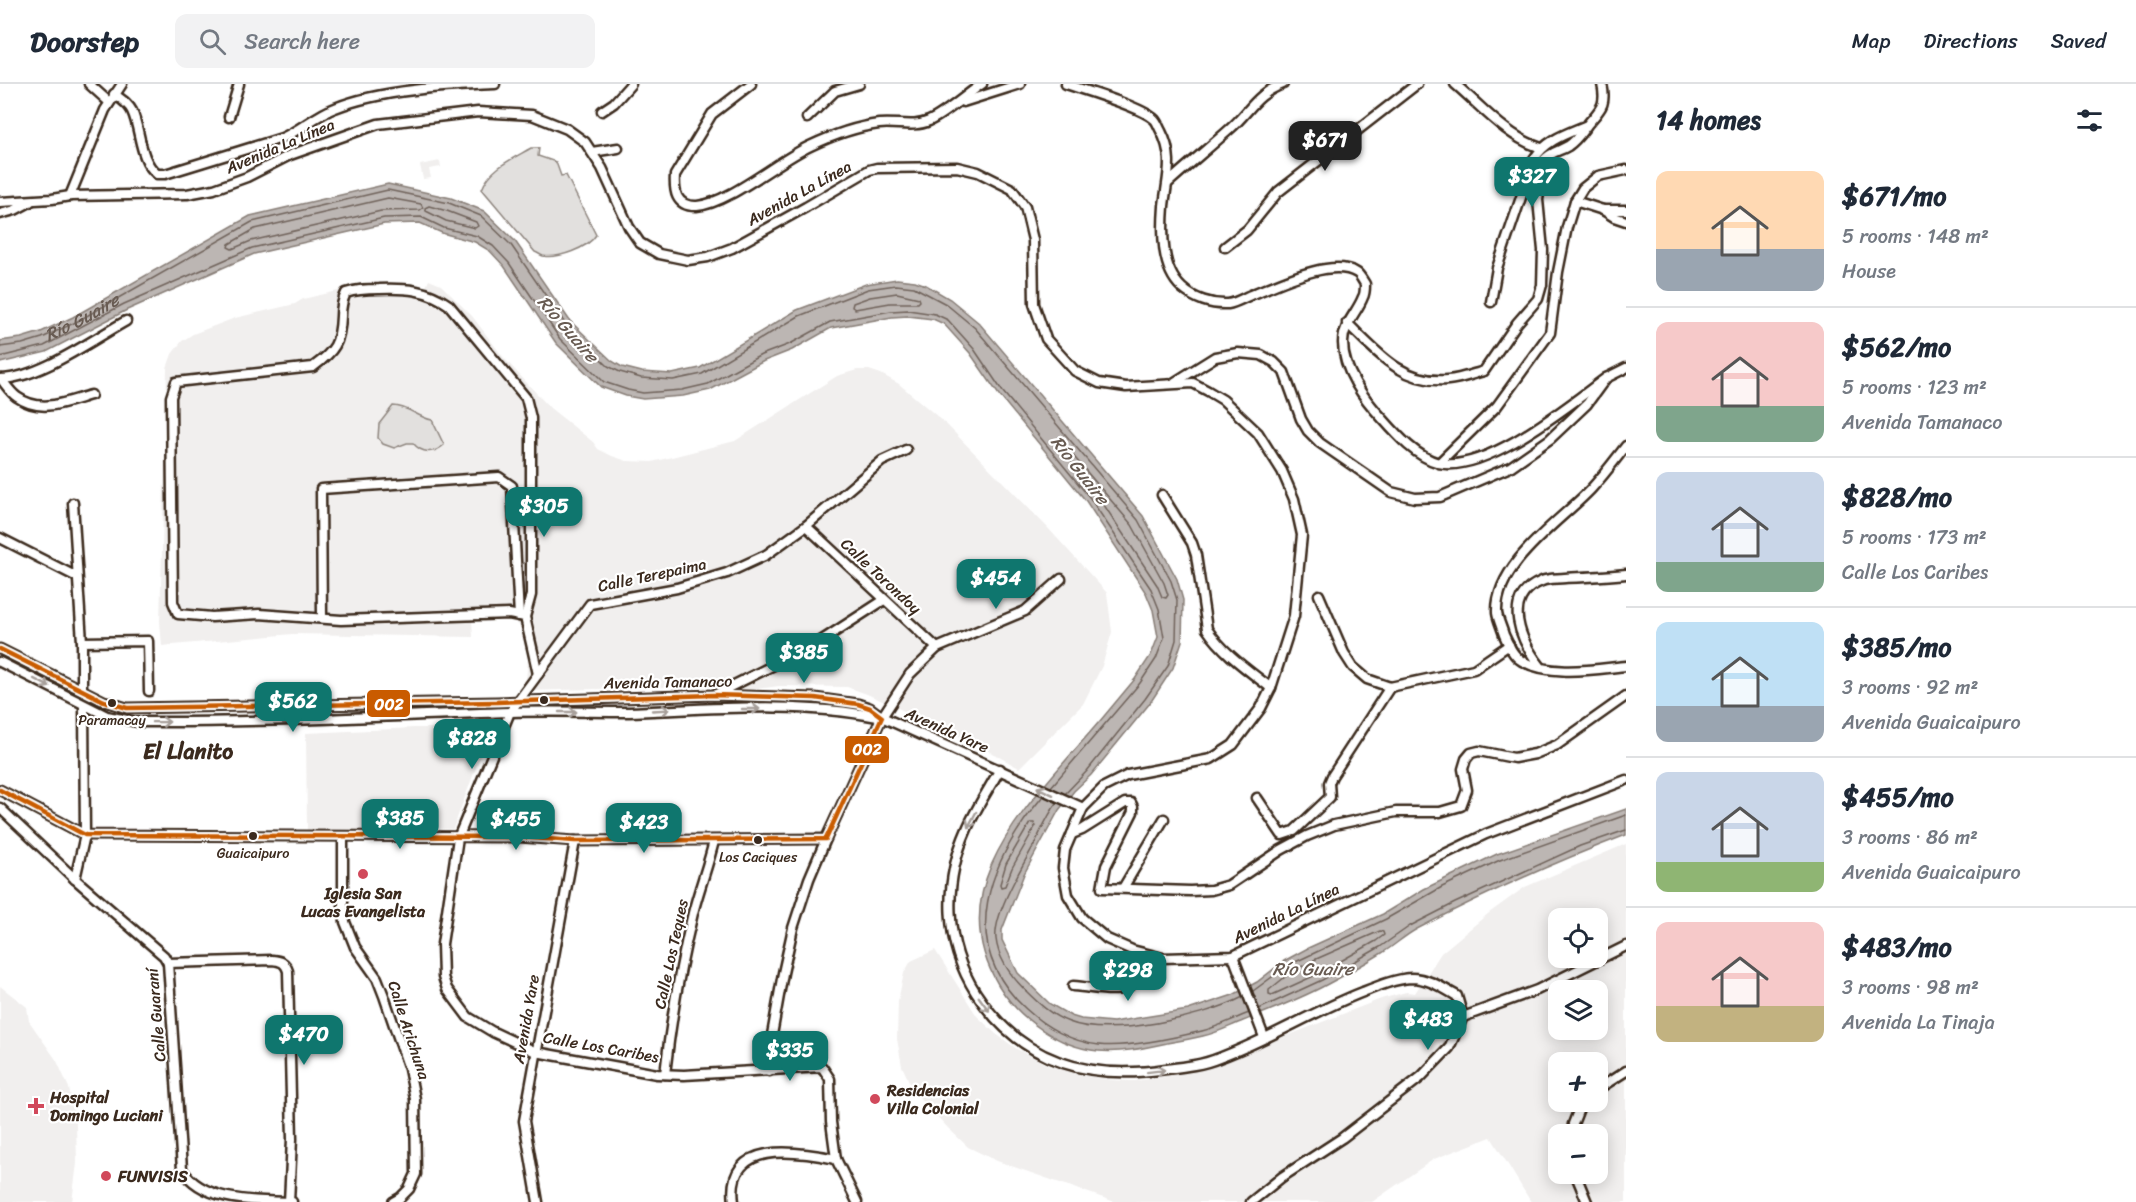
<!DOCTYPE html>
<html lang="en">
<head>
<meta charset="utf-8">
<style>
  body { margin:0; font-family:Sriracha,sans-serif; background:#f2f2f3; color:#1f2937; height:100vh; display:flex; flex-direction:column; font-size:22px; white-space:nowrap }
  * { box-sizing:border-box; margin:0 }
  p { font-size:20px; color:#747a83 }
  .icon { flex:none; width:33px; height:33px; fill:none; stroke:currentColor; stroke-width:2; stroke-linecap:round; stroke-linejoin:round }
  .map { position:relative; flex:1; overflow:hidden }
  .drawer { display:flex; flex-direction:column; background:#fff; width:510px }
  .drawer>* { flex:none }
  .controls { position:absolute; left:1548px; top:824px; display:grid; gap:12px }
  .controls a { display:grid; place-items:center; width:60px; height:60px; border-radius:12px; background:#fff; box-shadow:0 3px 15px #0003; font-size:30px }
  .price { position:absolute; translate:-50% -51px; padding:0 14px; border-radius:12px; background:#0f766e; color:#fff; font-size:20px; line-height:39px; filter:drop-shadow(0 2px 3px #0008) }
  .price::after { content:''; position:absolute; left:50%; top:36px; width:18px; height:14px; margin-left:-9px; background:inherit; clip-path:polygon(0 0,100% 0,50% 100%) }
  .price.selected { background:#222; color:#fff }
  ul { padding:0; list-style:none }
  li { display:flex; align-items:center; gap:18px; height:150px; padding:0 30px }
  li+li { border-top:2px solid #e0e1e3 }
  li span { display:grid; place-items:center; flex:none; width:168px; height:120px; border-radius:12px; color:#555 }
  li>.icon { margin-inline-start:auto }
  span .icon { width:72px; height:72px; fill:#fffc; stroke-width:1 }
  li b { font-size:26px }
  h2 { display:flex; justify-content:space-between; align-items:center; height:72px; padding:0 30px; font-size:26px }
  header { display:flex; align-items:center; gap:36px; box-sizing:border-box; height:84px; padding:0 30px; background:#fff; border-bottom:2px solid #e0e1e3 }
  header strong { font-size:28px }
  nav { display:flex; gap:33px; margin-inline-start:auto; font-size:21px }
  .search { width:420px; height:54px; background:#f2f2f3; display:flex; align-items:center; gap:15px; box-sizing:border-box; padding:0 21px; border-radius:12px; color:#747a83; font-size:22px }
  main { display:flex; flex:1; min-height:0 }
  .map>svg:first-child { display:block }
  .built { fill:#f1efee; fill-rule:evenodd }
  .green { fill:#e2e0de; stroke:#8e857e; stroke-width:1.5 }
  .water { fill:#bcb6b3; stroke:#887e77; stroke-width:1.5 }
  .lines { fill:none; stroke-linecap:round; stroke-linejoin:round }
  .shore { stroke:#6f625a; stroke-width:1.5 }
  .minor-casing { stroke:#3b2a1e; stroke-width:13 }
  .minor { stroke:#fff; stroke-width:8 }
  .bus-1-casing { stroke:#fff; stroke-width:9 }
  .bus-1 { stroke:#c95b00; stroke-width:4.5 }
  .oneway { stroke:#a79f9a }
  .bus-dot { fill:#3b2a1e; stroke:#fff; stroke-width:2 }
  .poi-dot { fill:#d1495b; stroke:#fff; stroke-width:2 }
  .labels { text-anchor:middle; dominant-baseline:central; stroke-width:4.5; stroke-linejoin:round; paint-order:stroke }
  .bus-label { font-size:14px; fill:#3b2a1e; stroke:#fff }
  .street-label { font-size:16px; fill:#3b2a1e; stroke:#fff }
  .poi-label { font-size:16px; font-weight:bold; fill:#3b2a1e; stroke:#fff; text-anchor:start }
  .water-label { font-size:18px; font-style:italic; fill:#685b52; stroke:#fff }
  .district-label { font-size:22px; font-weight:bold; fill:#3b2a1e; stroke:#fff }
  .line-badge { stroke:#fff; stroke-width:2 }
  .badge-label { font-size:16px; text-anchor:middle; font-weight:bold; fill:#fff }
</style>
</head>
<body>
<header>
<strong>Doorstep</strong>
<div class="search"><svg class="icon" aria-label="search" viewBox="0 0 24 24"><circle cx="10" cy="10" r="6"/><path d="M15 15l6 6"/></svg>Search here</div>
<nav><a>Map</a><a>Directions</a><a>Saved</a></nav>
</header>
<main>
<div class="map">
<svg width="1626" height="1118" viewBox="0 0 1626 1118">
  <rect width="100%" height="100%" fill="#fff"/>
  <filter id="ink" filterUnits="userSpaceOnUse"><feTurbulence type="fractalNoise" baseFrequency=".0167" numOctaves="2"/><feDisplacementMap in="SourceGraphic" scale="12" xChannelSelector="R" yChannelSelector="G"/><feConvolveMatrix kernelMatrix="1 2 1 2 8 2 1 2 1" color-interpolation-filters="sRGB"/></filter>
  <g filter="url(#ink)">
    <g class="built">
      <polygon points="440,77 441,83 429,85 431,94 423,95 420,81"/>
      <polygon points="429,196 441,201 472,232 504,274 550,324 593,358 598,365 612,372 627,377 652,378 735,357 837,292 857,286 869,286 881,290 899,300 944,338 1047,443 1107,509 1112,548 1102,582 1083,620 1019,684 972,658 867,610 847,603 779,602 756,605 666,603 525,607 529,564 525,547 516,539 505,535 472,536 473,553 292,550 162,562 160,538 167,284 172,270 182,257 193,250 235,234 295,220 303,215 342,206 425,205"/>
      <polygon points="414,644 491,644 453,745 307,747 306,649"/>
      <path d="M1626 760V1118H1531L1491 1053 1434 1075 1372 1118H1115L997 1077 968 1063 948 1044 914 1008 902 982 897 955 898 917 904 889 911 877 935 866 977 932 996 950 1017 965 1049 982 1081 991 1112 996 1134 997 1162 993 1243 969 1381 915 1406 908 1415 909 1441 869 1489 829 1525 803ZM1558 834H1598V873H1558ZM1558 906H1598V945H1558ZM1558 978H1598V1017H1558ZM1558 1050H1598V1089H1558Z"/>
      <polygon points="0,902 27,923 29,937 57,977 69,1004 76,1040 77,1079 72,1118 0,1118"/>
    </g>
    <g class="green">
      <path d="M531 64H539L538 72 556 78 561 92 566 91 596 151C588 164 558 175 543 172 540 171 538 169 535 168L482 105C490 84 512 75 531 64Z"/>
      <path d="M393 322C408 322 417 333 432 336L444 361C434 370 422 370 413 359H407L394 364 383 360 378 354 379 340Z"/>
    </g>
    <path class="water" d="M388 100 451 114 484 127 515 157 570 237 612 277 622 283 642 288 672 290 700 284 797 226 866 200 897 195 915 197 926 201 950 215 979 239 1143 432 1177 495 1183 516 1182 557 1173 584 1150 619 1091 691 1074 707 1059 726 1024 790 1002 846V856L1018 889 1050 920 1071 932 1081 935 1113 938 1188 926 1233 911 1257 898 1284 877 1308 864 1383 830 1424 805 1497 770 1626 725V751C1555 778 1484 810 1417 845 1404 852 1394 862 1382 869 1364 880 1345 891 1326 901 1300 915 1271 926 1243 937 1230 942 1217 949 1203 952 1191 955 1179 957 1167 959 1144 964 1122 969 1098 967 1059 963 1019 935 999 902 946 815 1010 740 1066 676 1090 649 1113 622 1135 595L1151 571 1158 553 1153 526 1146 509 1086 417 999 311 970 269 944 240 933 235 908 232 892 233 831 244 792 266 764 277 710 306 683 312 643 315 626 312 601 303 556 259 504 182 490 167 475 158 442 149 420 139 384 140 254 170 127 226 46 268 0 279V257L21 254 41 248 73 233 250 132Z"/>
    <g class="lines">
      <g class="shore">
        <polygon points="388,114 421,120 423,124 420,126 381,127 251,157 232,165 228,163 229,160 255,145"/>
        <polygon points="429,122 447,127 476,138 478,142 475,144 446,137 426,127 425,124"/>
        <polygon points="897,209 919,214 920,217 918,219 890,219 855,225 852,223 853,219 870,213"/>
        <path id="s1" d="M0 263 22 260 42 254 76 238 252 138 388 106 449 119 481 132 511 161 566 241 608 282 620 288 641 294 673 296 702 290 799 232 868 205 896 201 914 203 946 220 975 244 1138 436 1171 497 1177 516 1176 556 1168 582 1145 615 1087 687 1065 710"/>
        <polyline points="0,273 44,262 124,220 252,164 384,134 421,133 444,144 477,152 493,162 509,179 560,255 604,298 628,306 643,309 682,306 708,300 761,271 790,260 830,238 891,227 908,226 935,230 948,236 974,265 1003,308 1090,414 1151,505 1159,525 1164,554 1156,575 1140,599 1051,703"/>
        <polygon points="1064,361 1132,441 1164,499 1168,511 1166,514 1162,513 1157,501 1096,409 1062,366 1062,363"/>
        <path d="M1043 712C990 776 954 859 1026 925 1045 943 1072 958 1099 961 1128 964 1173 954 1202 947 1218 943 1233 935 1249 929"/>
        <path d="M1057 719C1048 730 1042 745 1035 759 1023 781 993 830 996 855 998 874 1012 893 1025 906 1038 919 1052 932 1069 938 1109 954 1205 933 1243 913"/>
        <polygon points="1030,739 1034,739 1035,743 1012,784 1005,802 1001,803 1000,800 1006,780"/>
        <polygon points="1380,847 1383,848 1384,851 1376,857 1318,890 1272,911 1269,910 1269,906 1290,889 1314,876"/>
        <polyline points="1253,907 1287,882 1386,835 1442,803 1500,776 1626,731"/>
        <polyline points="1259,925 1322,896 1380,863 1410,842 1455,819 1580,762 1626,746"/>
      </g>
      <g class="minor-casing">
        <g id="minor">
          <polyline points="89,0 109,18"/>
          <path d="M751 0 712 30 675 91C674 106 675 123 697 122 728 120 779 76 810 62 831 52 856 43 879 40 896 38 914 44 929 37 945 30 967 10 982 0"/>
          <path d="M1066 0C1084 6 1142 23 1154 35 1157 37 1159 44 1161 47 1175 74 1167 93 1164 122 1162 148 1161 185 1182 204 1194 215 1211 221 1228 220 1236 219 1245 213 1253 210 1278 200 1332 173 1357 189 1360 191 1363 197 1365 200 1365 204 1365 210 1363 213 1357 229 1343 240 1343 259 1343 286 1364 315 1382 334 1397 351 1416 373 1439 379 1486 390 1570 320 1606 294"/>
          <path d="M1455 0C1482 23 1507 53 1541 64"/>
          <path d="M114 10C121 15 128 19 132 27 141 46 139 76 157 90H165L282 54C301 46 316 31 335 24 380 6 447 2 495 0"/>
          <polyline points="963,18 1020,0"/>
          <polyline points="602,27 614,19 631,0"/>
          <polyline points="229,33 239,0"/>
          <polyline points="807,34 835,7 859,0"/>
          <polyline points="592,68 618,64"/>
          <path d="M1168 99C1189 80 1210 63 1231 44 1250 27 1256 10 1283 0"/>
          <polyline points="70,112 105,26 122,0"/>
          <polyline points="1575,117 1603,126 1626,126"/>
          <polyline points="0,118 52,115 70,112 187,110 214,105 247,93 290,71 378,40 478,28 532,31 567,45 585,58 602,84 629,143 640,159 659,170 688,176 708,173 732,164 806,123 869,86 877,84 957,83 978,88 1012,105 1025,123 1033,156 1034,220 1046,255 1075,287 1099,299 1126,303 1193,299 1208,307 1223,316 1258,349 1282,387 1294,415 1302,451 1294,532 1271,604 1261,624 1233,661 1211,675 1128,691 1104,703 1083,724 1065,766 1063,784 1068,811 1082,834 1107,855 1132,866 1163,874 1233,872 1486,750 1626,696"/>
          <polyline points="1603,126 1614,133 1626,137"/>
          <polyline points="0,130 15,126 30,118"/>
          <polyline points="1225,163 1247,146 1278,108 1417,0"/>
          <path d="M1491 218 1497 184 1534 75C1546 56 1566 50 1585 42"/>
          <path d="M1347 239C1377 268 1402 300 1448 296 1460 295 1473 290 1484 287L1517 239 1538 215 1542 201 1543 166 1538 116 1544 76C1550 68 1560 67 1568 62 1577 56 1581 49 1587 41 1600 25 1607 22 1602 0"/>
          <path d="M0 295C38 295 92 256 126 237"/>
          <path d="M1 295C6 301 11 309 17 313 41 330 66 318 91 311"/>
          <polyline points="1175,298 1215,273 1238,269 1261,271 1274,278 1284,288 1301,335 1308,347 1320,359 1391,408 1415,414 1440,413 1510,383 1550,355 1587,320 1606,294 1626,284"/>
          <path d="M1626 362C1615 376 1604 391 1591 405 1561 437 1495 479 1497 529 1498 536 1502 544 1504 551 1508 560 1513 572 1522 577 1551 593 1595 585 1626 582"/>
          <polyline points="1439,379 1497,322 1550,249 1558,188 1567,143 1575,117 1583,104 1598,92 1626,86"/>
          <path d="M1162 411 1192 459 1196 471 1207 545C1223 569 1248 586 1271 604"/>
          <polyline points="73,419 82,558 82,606"/>
          <polyline points="806,442 937,564"/>
          <polyline points="0,454 77,493"/>
          <polyline points="1319,511 1344,569 1353,583 1367,595 1390,603 1474,585 1509,561"/>
          <path d="M525 533 509 530 341 536 259 530 212 533 178 530 173 518 171 313 176 298 313 283C335 267 340 259 341 232 341 223 342 217 346 209 357 205 368 205 379 205 405 204 427 205 449 221L526 314 531 334V511L525 533 538 590"/>
          <polyline points="322,534 321,405 499,393 512,402 519,532"/>
          <polyline points="82,558 148,557 149,607"/>
          <polyline points="0,565 104,617 127,624 497,618 714,611 815,614 858,620 870,624 882,633 1083,724"/>
          <path d="M0 578 107 632 137 638C262 639 386 632 510 628 550 627 589 628 629 628 711 625 797 617 878 633"/>
          <path d="M1541 583C1521 558 1500 513 1542 497 1549 494 1558 495 1565 494 1585 493 1606 492 1626 490"/>
          <polyline points="714,611 816,560 884,516"/>
          <path d="M1000 685C989 705 976 724 967 745 943 799 944 859 976 909 1021 978 1087 997 1166 985 1183 983 1202 981 1219 974 1268 956 1314 927 1363 908 1378 902 1395 895 1411 894 1428 894 1443 904 1457 912L1463 933"/>
          <polyline points="0,706 85,751 519,753 575,757 826,755"/>
          <polyline points="1257,714 1282,751 1294,747 1330,713 1329,699 1332,692 1390,603"/>
          <path d="M0 724 75 795 164 872 168 879 182 1085C202 1118 253 1117 292 1118"/>
          <polyline points="1072,750 1082,746 1125,719 1131,719 1133,723 1133,728 1106,782 1102,804 1190,807 1211,806 1229,801 1281,766 1307,752 1334,741 1396,728 1440,728 1461,722 1467,706 1463,685 1466,675 1471,669 1479,667 1514,674 1535,670 1557,661 1626,612"/>
          <polyline points="343,754 343,824 345,838 355,863 377,894 384,912 409,985 415,1015 416,1090 409,1105 400,1114 393,1118"/>
          <polyline points="75,795 85,751 84,622"/>
          <polyline points="1123,804 1164,735"/>
          <polyline points="1233,872 1264,953"/>
          <path d="M168 879 272 876C281 877 285 878 288 887L292 1055 289 1118"/>
          <path d="M1073 902C1117 906 1130 916 1154 872"/>
          <polyline points="769,987 772,951 783,889 793,844 809,795 826,755 882,633 910,590 937,564 1025,527 1061,495"/>
          <path d="M665 990C671 936 680 882 693 829 699 805 708 782 714 757"/>
          <polyline points="1598,1005 1626,987"/>
          <polyline points="1572,1050 1573,1040 1582,1017"/>
          <polyline points="1575,1089 1587,1118"/>
          <polyline points="538,1118 524,1037 575,757"/>
          <path d="M734 1118C725 1055 797 1067 836 1075"/>
          <polyline points="857,1118 836,1075 831,1038 830,995 822,983 684,991 657,990 536,968 493,948 468,933 447,905 443,893 442,860 458,754 510,628 590,520 677,504 727,489 766,471 806,442 882,377 906,366"/>
          <polyline points="1251,1118 1282,1093 1342,1054 1421,993 1449,964 1463,933 1537,906 1626,862"/>
        </g>
      </g>
      <use href="#minor" class="minor"/>
      <g class="bus-1-casing">
        <polyline id="bus-1" points="0,565 104,617 127,624 497,618 714,611 815,614 858,620 870,624 882,633 826,755 575,757 519,753 85,751 0,706"/>
      </g>
      <use href="#bus-1" class="bus-1"/>
    </g>
    <defs><path id="oneway-shaft" d="M-6 0H5M1.5-3L5.5 0L1.5 3" fill="none" stroke-width="1.6" stroke-linecap="round" stroke-linejoin="round" transform="scale(1.5)"/></defs>
    <g class="oneway">
      <use href="#oneway-shaft" transform="translate(42 599) rotate(27)"/>
      <use href="#oneway-shaft" transform="translate(751 625)"/>
      <use href="#oneway-shaft" transform="translate(661 626) rotate(-3)"/>
      <use href="#oneway-shaft" transform="translate(568 628)"/>
      <use href="#oneway-shaft" transform="translate(161 638) rotate(-1)"/>
      <use href="#oneway-shaft" transform="translate(1045 707) rotate(-155)"/>
      <use href="#oneway-shaft" transform="translate(972 736) rotate(118)"/>
      <use href="#oneway-shaft" transform="translate(984 920) rotate(54)"/>
      <use href="#oneway-shaft" transform="translate(1156 987) rotate(-7)"/>
    </g>
  </g>
  <g class="bus-dot">
    <circle cx="544" cy="616" r="5"/>
    <circle cx="112" cy="619" r="5"/>
    <circle cx="253" cy="752" r="5"/>
    <circle cx="758" cy="756" r="5"/>
  </g>
  <g class="poi-dot">
    <circle cx="363" cy="790" r="6"/>
    <circle cx="875" cy="1015" r="6"/>
    <path d="M33 1013h6v6h6v6h-6v6h-6v-6h-6v-6h6z"/>
    <circle cx="106" cy="1092" r="6"/>
  </g>
  <g class="labels">
    <g class="bus-label">
      <text x="112" y="636">Paramacay</text>
      <text x="253" y="769">Guaicaipuro</text>
      <text x="758" y="773">Los Caciques</text>
    </g>
    <g class="street-label">
      <text transform="translate(280 62) rotate(-23)">Avenida La Línea</text>
      <text transform="translate(799 109) rotate(-29)">Avenida La Línea</text>
      <text transform="translate(652 491) rotate(-12)">Calle Terepaima</text>
      <text transform="translate(881 492) rotate(43)">Calle Torondoy</text>
      <text transform="translate(668 598) rotate(-1)">Avenida Tamanaco</text>
      <text transform="translate(947 646) rotate(24)">Avenida Yare</text>
      <text transform="translate(1286 829) rotate(-26)">Avenida La Línea</text>
      <text transform="translate(671 870) rotate(-78)">Calle Los Teques</text>
      <text transform="translate(156 931) rotate(-95)">Calle Guaraní</text>
      <text transform="translate(526 935) rotate(-80)">Avenida Yare</text>
      <text transform="translate(409 946) rotate(72)">Calle Arichuna</text>
      <text transform="translate(601 963) rotate(10)">Calle Los Caribes</text>
    </g>
    <g class="poi-label">
      <text x="363" y="809" text-anchor="middle">Iglesia San<tspan x="363" dy="18">Lucas Evangelista</tspan></text>
      <text x="887" y="1006">Residencias<tspan x="887" dy="18">Villa Colonial</tspan></text>
      <text x="50" y="1013">Hospital<tspan x="50" dy="18">Domingo Luciani</tspan></text>
      <text x="118" y="1092">FUNVISIS</text>
    </g>
    <g class="water-label">
      <text stroke="none"><textPath href="#s1" startOffset="88">Río Guaire</textPath></text>
      <text transform="translate(568 245) rotate(49)">Río Guaire</text>
      <text transform="translate(1080 386) rotate(52)">Río Guaire</text>
      <text x="1313" y="885">Río Guaire</text>
    </g>
    <g class="district-label">
      <text x="188" y="667">El Llanito</text>
    </g>
  </g>
  <g class="line-badge">
    <rect x="366" y="605" width="45" height="29" rx="6" fill="#c95b00"/>
    <rect x="844" y="651" width="46" height="29" rx="6" fill="#c95b00"/>
  </g>
  <g class="badge-label">
    <text x="389" y="626">002</text>
    <text x="867" y="671">002</text>
  </g>
</svg>
<div class="controls">
<a><svg class="icon" aria-label="locate" viewBox="0 0 24 24"><circle cx="12" cy="12" r="6"/><path d="M12 2v4M12 18v4M2 12h4M18 12h4"/></svg></a>
<a><svg class="icon" aria-label="layers" viewBox="0 0 24 24"><path d="M12 4l9 5-9 5-9-5zM3 14l9 5 9-5"/></svg></a>
<a>+</a>
<a>−</a>
</div>
<b class="price selected" style="left:1325px;top:88px">$671</b>
<b class="price" style="left:1532px;top:124px">$327</b>
<b class="price" style="left:544px;top:454px">$305</b>
<b class="price" style="left:996px;top:526px">$454</b>
<b class="price" style="left:804px;top:600px">$385</b>
<b class="price" style="left:293px;top:649px">$562</b>
<b class="price" style="left:472px;top:686px">$828</b>
<b class="price" style="left:400px;top:766px">$385</b>
<b class="price" style="left:516px;top:767px">$455</b>
<b class="price" style="left:644px;top:770px">$423</b>
<b class="price" style="left:1128px;top:918px">$298</b>
<b class="price" style="left:1428px;top:967px">$483</b>
<b class="price" style="left:304px;top:982px">$470</b>
<b class="price" style="left:790px;top:998px">$335</b>
</div>
<section class="drawer">
<h2>14 homes<svg class="icon" aria-label="filters" viewBox="0 0 24 24"><path d="M4 7h16M4 17h16"/><circle cx="9" cy="7" r="2"/><circle cx="15" cy="17" r="2"/></svg></h2>
<ul>
<li><span style="background:linear-gradient(#ffd9b3 65%,#9aa5b1 0)"><svg class="icon" aria-label="home" viewBox="0 0 24 24"><path d="M3 11l9-7 9 7M6 9v11h12V9"/></svg></span><div><b>$671/mo</b><p>5 rooms · 148 m²</p><p>House</p></div></li>
<li><span style="background:linear-gradient(#f6c9c9 70%,#7fa58c 0)"><svg class="icon" aria-label="home" viewBox="0 0 24 24"><path d="M3 11l9-7 9 7M6 9v11h12V9"/></svg></span><div><b>$562/mo</b><p>5 rooms · 123 m²</p><p>Avenida Tamanaco</p></div></li>
<li><span style="background:linear-gradient(#c9d6e8 75%,#7fa58c 0)"><svg class="icon" aria-label="home" viewBox="0 0 24 24"><path d="M3 11l9-7 9 7M6 9v11h12V9"/></svg></span><div><b>$828/mo</b><p>5 rooms · 173 m²</p><p>Calle Los Caribes</p></div></li>
<li><span style="background:linear-gradient(#bfe0f5 70%,#9aa5b1 0)"><svg class="icon" aria-label="home" viewBox="0 0 24 24"><path d="M3 11l9-7 9 7M6 9v11h12V9"/></svg></span><div><b>$385/mo</b><p>3 rooms · 92 m²</p><p>Avenida Guaicaipuro</p></div></li>
<li><span style="background:linear-gradient(#c9d6e8 75%,#8fb573 0)"><svg class="icon" aria-label="home" viewBox="0 0 24 24"><path d="M3 11l9-7 9 7M6 9v11h12V9"/></svg></span><div><b>$455/mo</b><p>3 rooms · 86 m²</p><p>Avenida Guaicaipuro</p></div></li>
<li><span style="background:linear-gradient(#f6c9c9 70%,#c2b280 0)"><svg class="icon" aria-label="home" viewBox="0 0 24 24"><path d="M3 11l9-7 9 7M6 9v11h12V9"/></svg></span><div><b>$483/mo</b><p>3 rooms · 98 m²</p><p>Avenida La Tinaja</p></div></li>
</ul>
</section>
</main>
</body>
</html>
